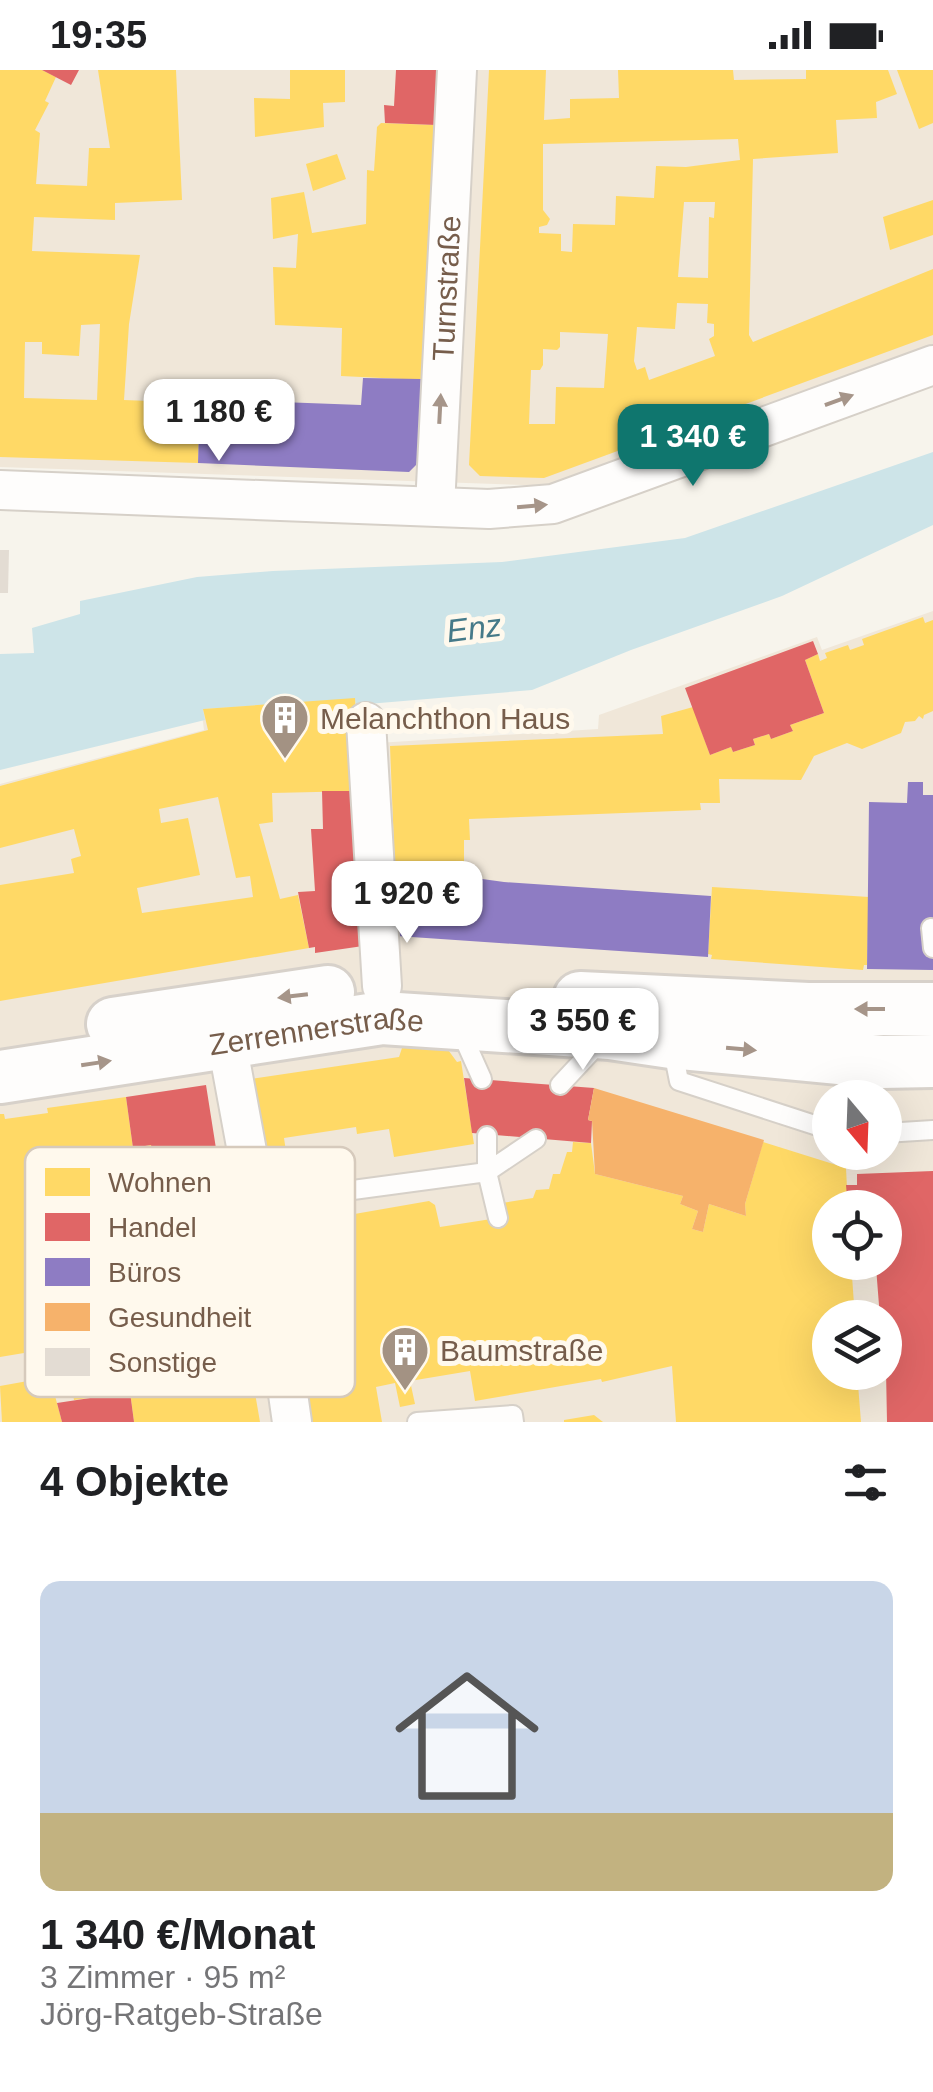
<!DOCTYPE html>
<html lang="de">
<head>
<meta charset="utf-8">
<style>
  body { margin:0; font-family:Helvetica,sans-serif; background:#f6f6f6; color:#202124; height:100vh; display:flex; flex-direction:column; font-size:38px; white-space:nowrap }
  * { box-sizing:border-box; margin:0 }
  p { font-size:32px; color:#757577 }
  .icon { flex:none; width:55px; height:55px; fill:none; stroke:currentColor; stroke-width:2; stroke-linecap:round; stroke-linejoin:round }
  .map { position:relative; height:1352px; overflow:hidden }
  .drawer { display:flex; flex-direction:column; background:#fff; flex:1 }
  .drawer>* { flex:none }
  .needle { width:65px; rotate:161deg }
  .tools { position:absolute; left:812px; top:1010px; display:grid; gap:20px }
  .tools a { display:grid; place-items:center; width:90px; height:90px; border-radius:50%; background:#fff; box-shadow:0 10px 40px #0002; font-size:50px }
  .price { position:absolute; translate:-50% -85px; padding:0 22px; border-radius:20px; background:#fff; color:#222; font-size:32px; line-height:65px; filter:drop-shadow(0 2px 5px #0008) }
  .price::after { content:''; position:absolute; left:50%; top:60px; width:30px; height:22px; margin-left:-15px; background:inherit; clip-path:polygon(0 0,100% 0,50% 100%) }
  .price.on { background:#0f766e; color:#fff }
  ul { padding:0; list-style:none }
  li { display:grid; align-content:center; gap:20px; height:530px; padding:0 40px }
  li span { display:grid; place-items:center; height:310px; border-radius:20px; color:#555 }
  li>.icon { margin-inline-start:auto }
  span .icon { width:180px; height:180px; fill:#fffc; stroke-width:1 }
  li b { font-size:42px }
  h2 { display:flex; justify-content:space-between; align-items:center; height:120px; padding:0 40px; font-size:42px }
  .status { display:flex; justify-content:space-between; align-items:center; height:70px; padding:0 50px; background:#fff; direction:ltr }
  .status svg { height:28px; fill:currentColor }
  .map>svg:first-child { display:block }
  .residential { fill:#f0e7d9; fill-rule:evenodd }
  .water { fill:#cde4e8 }
  .homes { fill:#ffd966; fill-rule:evenodd }
  .shops { fill:#e06666 }
  .offices { fill:#8e7cc3 }
  .health { fill:#f6b26b }
  .building { fill:#e3dcd3 }
  .lines { fill:none; stroke-linecap:round; stroke-linejoin:round }
  .lane-casing { stroke:#d6d0c8; stroke-width:22 }
  .street-casing { stroke:#d6d0c8; stroke-width:42 }
  .secondary-casing { stroke:#d7d1ca; stroke-width:58 }
  .lane { stroke:#fefdfc; stroke-width:18 }
  .street { stroke:#fefdfc; stroke-width:38 }
  .secondary { stroke:#fefdfc; stroke-width:52 }
  .oneway { fill:#a69589 }
  .labels { text-anchor:middle; dominant-baseline:central; stroke-width:10; stroke-linejoin:round; paint-order:stroke }
  .street-label { font-size:30px; fill:#765d4b; stroke:#fff9ed }
  .poi-label { font-size:30px; fill:#765d4b; stroke:#fff9ed; text-anchor:start }
  .water-label { font-size:32px; font-style:italic; fill:#457a89; stroke:#fff9ed }
  .key { fill:#fff9ed; stroke:#d6cabc; stroke-width:2.5 }
  .key-label { font-size:28px; fill:#765d4b }
</style>
</head>
<body>
<div class="status"><b>19:35</b><svg viewBox="0 0 49 12"><path d="M0 12V9h3v3zM5 12V6h3v6zM10 12V3h3v9zM15 12V0h3v12zM26 1h20v11H26zM47 4h2v5h-2z"/></svg></div>
<div class="map">
<svg width="933" height="1352" viewBox="0 0 933 1352">
  <rect width="100%" height="100%" fill="#f7f4ec"/>
  <g class="residential">
    <polygon points="0,0 933,0 933,274 551,416 0,397"/>
    <path d="M933 541V1352H0V714L204 660 201 636 359 628 362 674 598 659 599 645 817 567 822 580ZM830 1028H885V1082H830ZM830 1138H885V1192H830ZM830 1248H885V1302H830Z"/>
  </g>
  <polygon class="water" points="933,382 933,455 782,526 631,580 532,620 356,635 355,629 203,639 205,650 0,700 0,584 34,583 32,558 80,544 80,531 197,507 273,501 502,492 685,468"/>
  <g class="homes">
    <path d="M0 0H42L56 7 45 31 49 33 35 60 40 63 36 114 87 116 89 78H110L98 0H176L182 130 115 133V150L34 147 32 181 140 185 129 254 124 330 200 333 198 393 0 387ZM100 254 97 330 24 328 25 272H42V284L79 286 81 255Z"/>
    <polygon points="290,0 345,0 345,32 323,33 324,57 255,67 254,28 290,29"/>
    <path d="M489 0H546L544 50 570 48V29L619 28 618 0H733L734 10 806 9V0H888L897 24 876 32 877 48 836 50 838 83 753 89 749 265 753 272 933 199V265L544 408 480 406 469 395ZM738 69 740 90 686 97 656 96 654 128 616 126 615 155 573 154 572 182 561 181V164L539 163V157L547 155 550 149 543 140V74ZM684 132H715L714 148 709 147 708 208 678 207ZM677 233 708 234 707 253 714 254V266L709 269 715 286 649 310 645 297 637 300 634 291 637 257 675 259ZM560 262 608 264 604 318 556 317 555 354H529L531 300H540L543 295V279L557 280 560 277Z"/>
    <polygon points="897,0 933,0 933,53 919,59"/>
    <polygon points="381,53 436,55 423,310 341,306 342,258 275,255 273,197 296,198 298,164 273,169 271,128 304,122 312,163 366,154 367,100 374,101 377,57"/>
    <polygon points="337,84 346,109 313,121 306,94"/>
    <polygon points="933,130 933,165 890,180 883,147"/>
    <polygon points="923,547 925,553 933,550 933,641 924,645 923,649 919,646 915,651 905,652 901,663 862,679 847,673 814,686 801,710 719,709 720,733 700,733 701,740 469,749 470,770 464,770 464,808 395,802 390,676 663,664 661,646 693,637 710,685 731,677 733,682 755,675 753,669 769,664 771,669 793,661 790,655 824,643 805,590 818,584 820,591 827,588 825,583 848,575 850,580 864,575 862,569"/>
    <path d="M355 628 360 721 272 723 273 752 259 754 280 829 298 825 309 878 0 931V815L74 803 71 789 81 786 74 759 0 778V716L208 660 203 639ZM218 727 236 808 250 806 253 827 142 843 137 818 200 805 188 748 161 753 159 739Z"/>
    <polygon points="712,817 869,827 867,895 864,895 863,900 711,889 712,885 708,884"/>
    <polygon points="443,973 457,992 461,991 474,1074 394,1087 389,1059 357,1064 356,1057 284,1068 289,1102 271,1105 266,1070 260,1071 251,1009 399,987 402,978"/>
    <path d="M126 1027 133 1078 151 1075 153 1085 161 1084 168 1125 164 1126 169 1157 145 1162 134 1085 27 1101 38 1221 52 1220 47 1185 104 1181 114 1239 238 1218 242 1246 237 1247 242 1272 246 1271 260 1352H134L130 1322 74 1330 73 1325 103 1321 100 1298 76 1303 72 1275 0 1287V1044H4L5 1049 48 1043 47 1038ZM185 1255 190 1281 123 1294 118 1266ZM196 1299 199 1312 183 1314 180 1302Z"/>
    <polygon points="573,1072 591,1073 595,1104 683,1126 680,1134 698,1141 692,1159 703,1162 709,1134 746,1146 745,1134 763,1072 846,1098 848,1138 830,1138 830,1192 851,1192 855,1248 830,1248 830,1302 857,1302 861,1352 676,1352 672,1296 602,1312 601,1309 475,1331 470,1301 410,1311 415,1334 400,1337 395,1313 376,1317 382,1352 312,1352 297,1243 294,1243 280,1157 429,1131 435,1135 440,1157 504,1147 502,1133 533,1128 536,1120 549,1119 553,1104 560,1104 567,1082 572,1082"/>
    <polygon points="50,1307 62,1352 2,1352 0,1316"/>
    <polygon points="594,1345 603,1352 564,1352 564,1350"/>
  </g>
  <g class="shops">
    <polygon points="42,0 79,0 71,15"/>
    <polygon points="396,0 438,0 436,55 385,53 384,35 394,36"/>
    <polygon points="813,571 818,584 805,590 824,643 790,655 793,661 771,669 769,664 753,669 755,675 733,682 731,677 710,685 685,618"/>
    <polygon points="322,721 358,721 363,876 315,883 315,877 309,878 298,822 315,821 311,759 323,759"/>
    <polygon points="464,1008 594,1018 588,1050 592,1051 591,1073 472,1063"/>
    <polygon points="206,1015 238,1218 166,1230 156,1176 176,1172 161,1084 153,1085 151,1075 133,1078 126,1027"/>
    <polygon points="933,1101 933,1352 887,1352 885,1248 880,1248 876,1197 851,1196 851,1192 885,1192 885,1138 848,1138 846,1115 857,1115 857,1104"/>
    <polygon points="130,1322 134,1352 62,1352 57,1333"/>
  </g>
  <g class="offices">
    <polygon points="363,308 421,309 418,393 409,402 198,393 200,329 361,335"/>
    <polygon points="908,712 923,712 923,725 933,725 933,900 867,899 869,732 907,733"/>
    <polygon points="465,796 476,796 475,808 504,812 711,826 708,887 397,866 395,802 464,808"/>
  </g>
  <polygon class="health" points="594,1018 764,1070 745,1134 746,1146 709,1134 703,1162 692,1159 698,1141 680,1134 683,1126 595,1104 592,1051 588,1050"/>
  <polygon class="building" points="0,480 9,480 8,523 0,523"/>
  <g class="lines">
    <g class="lane-casing">
      <g id="lane">
        <polyline points="931,858 933,878"/>
        <polyline points="461,962 482,1009"/>
        <polyline points="672,976 679,1011 830,1060"/>
        <polyline points="560,1015 600,972"/>
        <polyline points="885,1063 933,1060"/>
        <polyline points="487,1066 487,1102 536,1069"/>
        <polyline points="256,1133 487,1102 498,1148"/>
        <polyline points="417,1352 513,1345 514,1352"/>
      </g>
    </g>
    <g class="street-casing">
      <g id="street">
        <polyline points="0,420 489,439 553,434 933,295"/>
        <path id="s1" d="M435 436 457 0"/>
        <polyline points="366,652 382,916"/>
        <polyline points="227,973 275,1233 292,1352"/>
      </g>
    </g>
    <g class="secondary-casing">
      <g id="secondary">
        <polyline points="580,928 808,939 933,939"/>
        <polyline points="113,954 328,922"/>
        <path id="s2" d="M0 1007 382 948 610 963 671 972 881 992 933 991"/>
      </g>
    </g>
    <use href="#lane" class="lane"/>
    <use href="#street" class="street"/>
    <use href="#secondary" class="secondary"/>
  </g>
  <defs><path id="oneway-solid" d="M-6-.8H1V-3.2L6.5 0L1 3.2V.8H-6Z" transform="scale(2.5)"/></defs>
  <g class="oneway">
    <use href="#oneway-solid" transform="translate(839 330) rotate(-20)"/>
    <use href="#oneway-solid" transform="translate(440 339) rotate(-87)"/>
    <use href="#oneway-solid" transform="translate(532 436) rotate(-5)"/>
    <use href="#oneway-solid" transform="translate(293 926) rotate(173)"/>
    <use href="#oneway-solid" transform="translate(870 939) rotate(-180)"/>
    <use href="#oneway-solid" transform="translate(741 979) rotate(5)"/>
    <use href="#oneway-solid" transform="translate(96 993) rotate(-9)"/>
  </g>
  <defs>
    <g id="building-pin" transform="scale(2.5)"><path d="M0 17L-7.5 6A9.5 9.5 0 1 1 7.5 6Z" fill="#a39283" stroke="#fff9ed"/><path d="M-4-6H4V6H1V3H-1V6H-4ZM-2.5-4.3h1.7v1.8h-1.7ZM.8-4.3h1.7v1.8H.8ZM-2.5-1h1.7V.8h-1.7ZM.8-1h1.7V.8H.8Z" fill="#fff"/></g>
  </defs>
  <g fill-rule="evenodd">
    <use href="#building-pin" x="285" y="648"/>
    <use href="#building-pin" x="405" y="1280"/>
  </g>
  <g class="labels">
    <g class="street-label">
      <text stroke="none"><textPath href="#s1" startOffset="218">Turnstraße</textPath></text>
      <text stroke="none"><textPath href="#s2" startOffset="320">Zerrennerstraße</textPath></text>
    </g>
    <g class="poi-label">
      <text x="320" y="648">Melanchthon Haus</text>
      <text x="440" y="1280">Baumstraße</text>
    </g>
    <g class="water-label">
      <text transform="translate(474 558) rotate(-7)">Enz</text>
    </g>
  </g>
  <rect x="25" y="1077" width="330" height="250" rx="15" class="key"/>
  <rect x="45" y="1098" width="45" height="28" fill="#ffd966"/>
  <rect x="45" y="1143" width="45" height="28" fill="#e06666"/>
  <rect x="45" y="1188" width="45" height="28" fill="#8e7cc3"/>
  <rect x="45" y="1233" width="45" height="28" fill="#f6b26b"/>
  <rect x="45" y="1278" width="45" height="28" fill="#e3dcd3"/>
  <g class="key-label">
    <text x="108" y="1122">Wohnen</text>
    <text x="108" y="1167">Handel</text>
    <text x="108" y="1212">Büros</text>
    <text x="108" y="1257">Gesundheit</text>
    <text x="108" y="1302">Sonstige</text>
  </g>
</svg>
<div class="tools">
<a><svg class="needle" viewBox="-14 -14 28 28"><path d="M0-13l5 13h-10z" fill="#e53935"/><path d="M0 13l5-13h-10z" fill="#757577"/></svg></a>
<a><svg class="icon" aria-label="locate" viewBox="0 0 24 24"><circle cx="12" cy="12" r="6"/><path d="M12 2v4M12 18v4M2 12h4M18 12h4"/></svg></a>
<a><svg class="icon" aria-label="layers" viewBox="0 0 24 24"><path d="M12 4l9 5-9 5-9-5zM3 14l9 5 9-5"/></svg></a>
</div>
<b class="price" style="left:219px;top:394px">1 180 €</b>
<b class="price on" style="left:693px;top:419px">1 340 €</b>
<b class="price" style="left:407px;top:876px">1 920 €</b>
<b class="price" style="left:583px;top:1003px">3 550 €</b>
</div>
<section class="drawer">
<h2>4 Objekte<svg class="icon" aria-label="filters" viewBox="0 0 24 24"><path d="M4 7h16M4 17h16"/><circle cx="9" cy="7" r="2"/><circle cx="15" cy="17" r="2"/></svg></h2>
<ul>
<li><span style="background:linear-gradient(#c9d6e8 75%,#c2b280 0)"><svg class="icon" aria-label="home" viewBox="0 0 24 24"><path d="M3 11l9-7 9 7M6 9v11h12V9"/></svg></span><div><b>1 340 €/Monat</b><p>3 Zimmer · 95 m²</p><p>Jörg-Ratgeb-Straße</p></div></li>
</ul>
</section>
</body>
</html>
